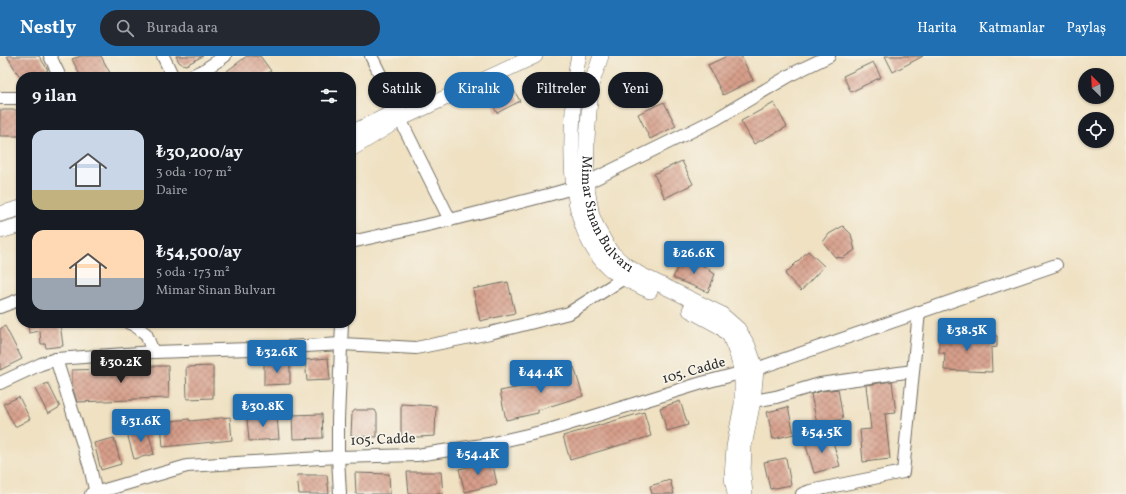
<!DOCTYPE html>
<html lang="tr">
<head>
<meta charset="utf-8">
<style>
  body { margin:0; font-family:Vollkorn,serif; background:#242831; color:#f1f3f6; height:100vh; display:flex; flex-direction:column; font-size:15px; white-space:nowrap }
  * { box-sizing:border-box; margin:0 }
  p { font-size:13px; color:#9ea1a6 }
  .icon { flex:none; width:22px; height:22px; fill:none; stroke:currentColor; stroke-width:2; stroke-linecap:round; stroke-linejoin:round }
  .map { position:relative; flex:1; overflow:hidden }
  .drawer { position:absolute; left:16px; top:16px; width:340px; height:256px; display:flex; flex-direction:column; background:#171b24; border-radius:16px; box-shadow:0 1px 3px #0004 }
  .drawer>* { flex:none }
  .hud { position:absolute; left:368px; top:16px; width:380px; height:36px; display:flex; gap:8px }
  .needle { width:26px; rotate:336deg }
  .tools { position:absolute; left:1078px; top:12px; display:grid; gap:8px }
  .tools a { display:grid; place-items:center; width:36px; height:36px; border-radius:50%; background:#171b24; box-shadow:0 1px 3px #0004; font-size:20px }
  .price { position:absolute; translate:-50% -34px; padding:0 9px; border-radius:4px; background:#1f6fb2; color:#fff; font-size:13px; line-height:26px; filter:drop-shadow(0 1px 2px #0008) }
  .price::after { content:''; position:absolute; left:50%; top:24px; width:12px; height:9px; margin-left:-6px; background:inherit; clip-path:polygon(0 0,100% 0,50% 100%) }
  .price.active { background:#222; color:#fff }
  ul { padding:0; list-style:none }
  li { display:flex; align-items:center; gap:12px; height:100px; padding:0 16px }
  li span { display:grid; place-items:center; flex:none; width:112px; height:80px; border-radius:12px; color:#555 }
  li>.icon { margin-inline-start:auto }
  span .icon { width:48px; height:48px; fill:#fffc; stroke-width:1 }
  li b { font-size:17px }
  h2 { display:flex; justify-content:space-between; align-items:center; height:48px; padding:0 16px; font-size:17px }
  .chip { padding:0 14px; border-radius:18px; background:#171b24; box-shadow:0 1px 3px #0004; font-size:14px; line-height:36px }
  .chip.active { background:#1f6fb2; color:#fff }
  header { display:flex; align-items:center; gap:24px; box-sizing:border-box; height:56px; padding:0 20px; background:#1f6fb2; color:#fff }
  header strong { font-size:19px }
  nav { display:flex; gap:22px; margin-inline-start:auto; font-size:14px }
  .search { width:280px; height:36px; background:#242831; display:flex; align-items:center; gap:10px; box-sizing:border-box; padding:0 14px; border-radius:22px; color:#9ea1a6; font-size:15px }
  .map>svg:first-child { display:block }
  .building { fill:url(#building-cross-hatch) }
  .lines { fill:none; stroke-linecap:round; stroke-linejoin:round }
  .minor-casing { stroke:#706b60; stroke-width:14 }
  .major-casing { stroke:#706b60; stroke-width:16 }
  .minor { stroke:#fff; stroke-width:12 }
  .major { stroke:#fff; stroke-width:15 }
  .labels { text-anchor:middle; dominant-baseline:central; stroke-width:3.5; stroke-linejoin:round; paint-order:stroke }
  .street-label { font-size:14px; fill:#2b2b2b; stroke:#f7f3e8 }
</style>
</head>
<body>
<header>
<strong>Nestly</strong>
<div class="search"><svg class="icon" aria-label="search" viewBox="0 0 24 24"><circle cx="10" cy="10" r="6"/><path d="M15 15l6 6"/></svg>Burada ara</div>
<nav><a>Harita</a><a>Katmanlar</a><a>Paylaş</a></nav>
</header>
<div class="map">
<svg width="1126" height="438" viewBox="0 0 1126 438">
  <defs>
    <pattern id="building-cross-hatch" width="8" height="8" patternUnits="userSpaceOnUse"><rect width="8" height="8" fill="#d79f8b"/><path d="M0 0l8 8M0 8l8-8" fill="none" stroke="#af8272"/></pattern>
  </defs>
  <rect width="100%" height="100%" fill="#f7f3e8"/>
  <filter id="ink" filterUnits="userSpaceOnUse"><feTurbulence type="fractalNoise" baseFrequency=".025" numOctaves="2"/><feDisplacementMap in="SourceGraphic" scale="8" xChannelSelector="R" yChannelSelector="G"/><feConvolveMatrix kernelMatrix="1 2 1 2 8 2 1 2 1" color-interpolation-filters="sRGB"/></filter>
  <filter id="wash" filterUnits="userSpaceOnUse"><feTurbulence type="fractalNoise" baseFrequency=".012" numOctaves="4" result="noise"/><feDisplacementMap in="SourceGraphic" scale="16" xChannelSelector="R" yChannelSelector="G"/><feGaussianBlur stdDeviation="0.9" result="paint"/><feColorMatrix in="noise" values="0 0 0 0 0 0 0 0 0 0 0 0 0 0 0 0 0 1.4 0 .05"/><feComposite in="paint" operator="in"/></filter>
  <g filter="url(#wash)">
    <rect width="100%" height="100%" fill="#efe1c2"/>
    <g id="blocks">
      <g class="building">
        <polygon points="7,0 39,0 48,14 37,21 20,21"/>
        <polygon points="81,0 101,0 110,17 102,21 81,21 72,3"/>
        <polygon points="176,0 203,0 186,9 182,8 179,6"/>
        <polygon points="247,0 260,0 271,15 262,21 232,21 227,15"/>
        <polygon points="727,0 741,0 753,24 723,39 708,9"/>
        <polygon points="885,0 923,0 893,16"/>
        <polygon points="873,6 881,21 851,36 843,20"/>
        <polygon points="512,31 520,45 497,57 490,43"/>
        <polygon points="664,46 676,70 650,83 638,58"/>
        <polygon points="774,47 787,71 754,88 741,65"/>
        <rect x="0" y="54" width="21" height="26"/>
        <polygon points="682,105 693,128 665,142 654,118"/>
        <polygon points="843,170 851,178 855,194 843,202 835,201 823,186 829,178"/>
        <polygon points="808,195 824,210 801,235 785,218"/>
        <polygon points="681,203 686,205 687,203 710,213 709,215 715,218 708,236 673,222"/>
        <polygon points="508,226 515,257 480,265 473,233"/>
        <polygon points="28,267 60,267 63,290 46,292 45,288 41,288 40,275 29,277"/>
        <polygon points="5,270 22,303 0,314 0,273"/>
        <polygon points="939,276 997,280 997,291 991,292 992,316 944,314 945,297 939,297"/>
        <polygon points="328,302 330,324 307,325 305,304"/>
        <polygon points="290,306 290,328 264,329 264,307"/>
        <polygon points="142,310 168,310 169,342 133,343 133,344 77,346 72,330 72,314 142,312"/>
        <polygon points="213,310 213,342 187,343 186,311"/>
        <polygon points="574,311 583,340 538,354 538,357 506,364 500,335 540,327 538,322"/>
        <polygon points="892,325 896,357 885,358 890,403 863,406 860,374 871,373 866,329"/>
        <polygon points="48,327 60,351 48,358 35,333"/>
        <polygon points="838,333 843,363 817,368 811,338 822,335"/>
        <polygon points="19,341 30,363 15,371 3,348"/>
        <polygon points="680,345 688,369 667,375 660,352"/>
        <polygon points="401,348 436,350 435,380 401,382"/>
        <polygon points="788,351 794,378 773,383 767,356"/>
        <polygon points="355,354 375,354 377,358 377,381 351,380 352,357"/>
        <polygon points="644,356 651,380 570,404 563,380"/>
        <polygon points="322,358 323,382 293,383 292,359"/>
        <polygon points="277,360 279,383 249,385 247,362"/>
        <polygon points="230,361 232,384 163,391 161,366 189,363 190,365"/>
        <polygon points="147,371 154,398 134,403 127,377"/>
        <polygon points="831,379 840,410 814,417 805,386"/>
        <polygon points="114,382 121,408 101,414 94,387"/>
        <polygon points="786,402 791,429 770,433 764,406"/>
        <polygon points="492,405 497,428 465,436 459,413"/>
        <polygon points="407,416 441,416 443,438 409,438"/>
        <polygon points="355,417 389,418 390,438 356,438"/>
        <polygon points="297,419 327,419 329,438 299,438"/>
        <polygon points="670,424 674,438 652,438 650,430"/>
      </g>
    </g>
  </g>
  <g filter="url(#ink)">
    <use href="#blocks" fill-opacity="0" stroke="#706b60" stroke-width="1"/>
    <g class="lines">
      <g class="minor-casing">
        <g id="minor">
          <polyline points="50,0 60,21"/>
          <polyline points="163,0 173,21"/>
          <polyline points="371,0 398,54 400,63 450,164"/>
          <polyline points="189,21 204,14 225,0"/>
          <polyline points="0,42 21,42"/>
          <polyline points="351,186 450,164 548,139 580,130 716,63 794,17 829,0"/>
          <polyline points="0,251 21,243"/>
          <polyline points="129,267 134,269 146,278 153,296"/>
          <polyline points="56,303 90,411 96,438"/>
          <polyline points="0,327 41,308 56,303 153,296 251,293 342,288 416,292 490,277 569,257 624,222"/>
          <polyline points="753,345 776,341 820,328 913,315"/>
          <polyline points="91,438 187,410 338,401 417,399 489,388 549,374 702,327 756,313 1056,209"/>
          <polyline points="340,438 338,401 338,364 342,267"/>
          <polyline points="802,438 810,435 903,416 919,256"/>
        </g>
      </g>
      <g class="major-casing">
        <g id="major">
          <path d="M579 0C574 18 574 36 573 54 570 104 569 174 608 211 620 222 636 228 650 235"/>
          <path id="s1" d="M601 0 591 29 587 83 586 127 592 160 598 174 610 195 624 208 639 218 721 258 738 273 748 290 756 313 753 345 744 390 743 418 745 438"/>
          <polyline points="351,77 399,54"/>
          <polyline points="351,93 400,63 535,0"/>
          <polyline points="0,158 21,152"/>
          <polyline points="0,175 21,169"/>
          <polyline points="690,254 721,271 730,280 737,298 742,317 742,348 734,391 732,422 735,438"/>
        </g>
      </g>
      <use href="#minor" class="minor"/>
      <use href="#major" class="major"/>
    </g>
  </g>
  <g class="labels">
    <g class="street-label">
      <text stroke="none"><textPath href="#s1" startOffset="166">Mimar Sinan Bulvarı</textPath></text>
      <text transform="translate(694 315) rotate(-16)">105. Cadde</text>
      <text transform="translate(383 384) rotate(-2)">105. Cadde</text>
    </g>
  </g>
</svg>
<div class="tools">
<a><svg class="needle" viewBox="-14 -14 28 28"><path d="M0-13l5 13h-10z" fill="#e53935"/><path d="M0 13l5-13h-10z" fill="#9ea1a6"/></svg></a>
<a><svg class="icon" aria-label="locate" viewBox="0 0 24 24"><circle cx="12" cy="12" r="6"/><path d="M12 2v4M12 18v4M2 12h4M18 12h4"/></svg></a>
</div>
<b class="price" style="left:694px;top:219px">₺26.6K</b>
<b class="price" style="left:967px;top:296px">₺38.5K</b>
<b class="price" style="left:277px;top:318px">₺32.6K</b>
<b class="price active" style="left:121px;top:328px">₺30.2K</b>
<b class="price" style="left:541px;top:338px">₺44.4K</b>
<b class="price" style="left:263px;top:372px">₺30.8K</b>
<b class="price" style="left:141px;top:387px">₺31.6K</b>
<b class="price" style="left:822px;top:398px">₺54.5K</b>
<b class="price" style="left:478px;top:420px">₺54.4K</b>
<div class="hud">
<a class="chip">Satılık</a>
<a class="chip active">Kiralık</a>
<a class="chip">Filtreler</a>
<a class="chip">Yeni</a>
</div>
<section class="drawer">
<h2>9 ilan<svg class="icon" aria-label="filters" viewBox="0 0 24 24"><path d="M4 7h16M4 17h16"/><circle cx="9" cy="7" r="2"/><circle cx="15" cy="17" r="2"/></svg></h2>
<ul>
<li><span style="background:linear-gradient(#c9d6e8 75%,#c2b280 0)"><svg class="icon" aria-label="home" viewBox="0 0 24 24"><path d="M3 11l9-7 9 7M6 9v11h12V9"/></svg></span><div><b>₺30,200/ay</b><p>3 oda · 107 m²</p><p>Daire</p></div></li>
<li><span style="background:linear-gradient(#ffd9b3 60%,#9aa5b1 0)"><svg class="icon" aria-label="home" viewBox="0 0 24 24"><path d="M3 11l9-7 9 7M6 9v11h12V9"/></svg></span><div><b>₺54,500/ay</b><p>5 oda · 173 m²</p><p>Mimar Sinan Bulvarı</p></div></li>
</ul>
</section>
</div>
</body>
</html>
